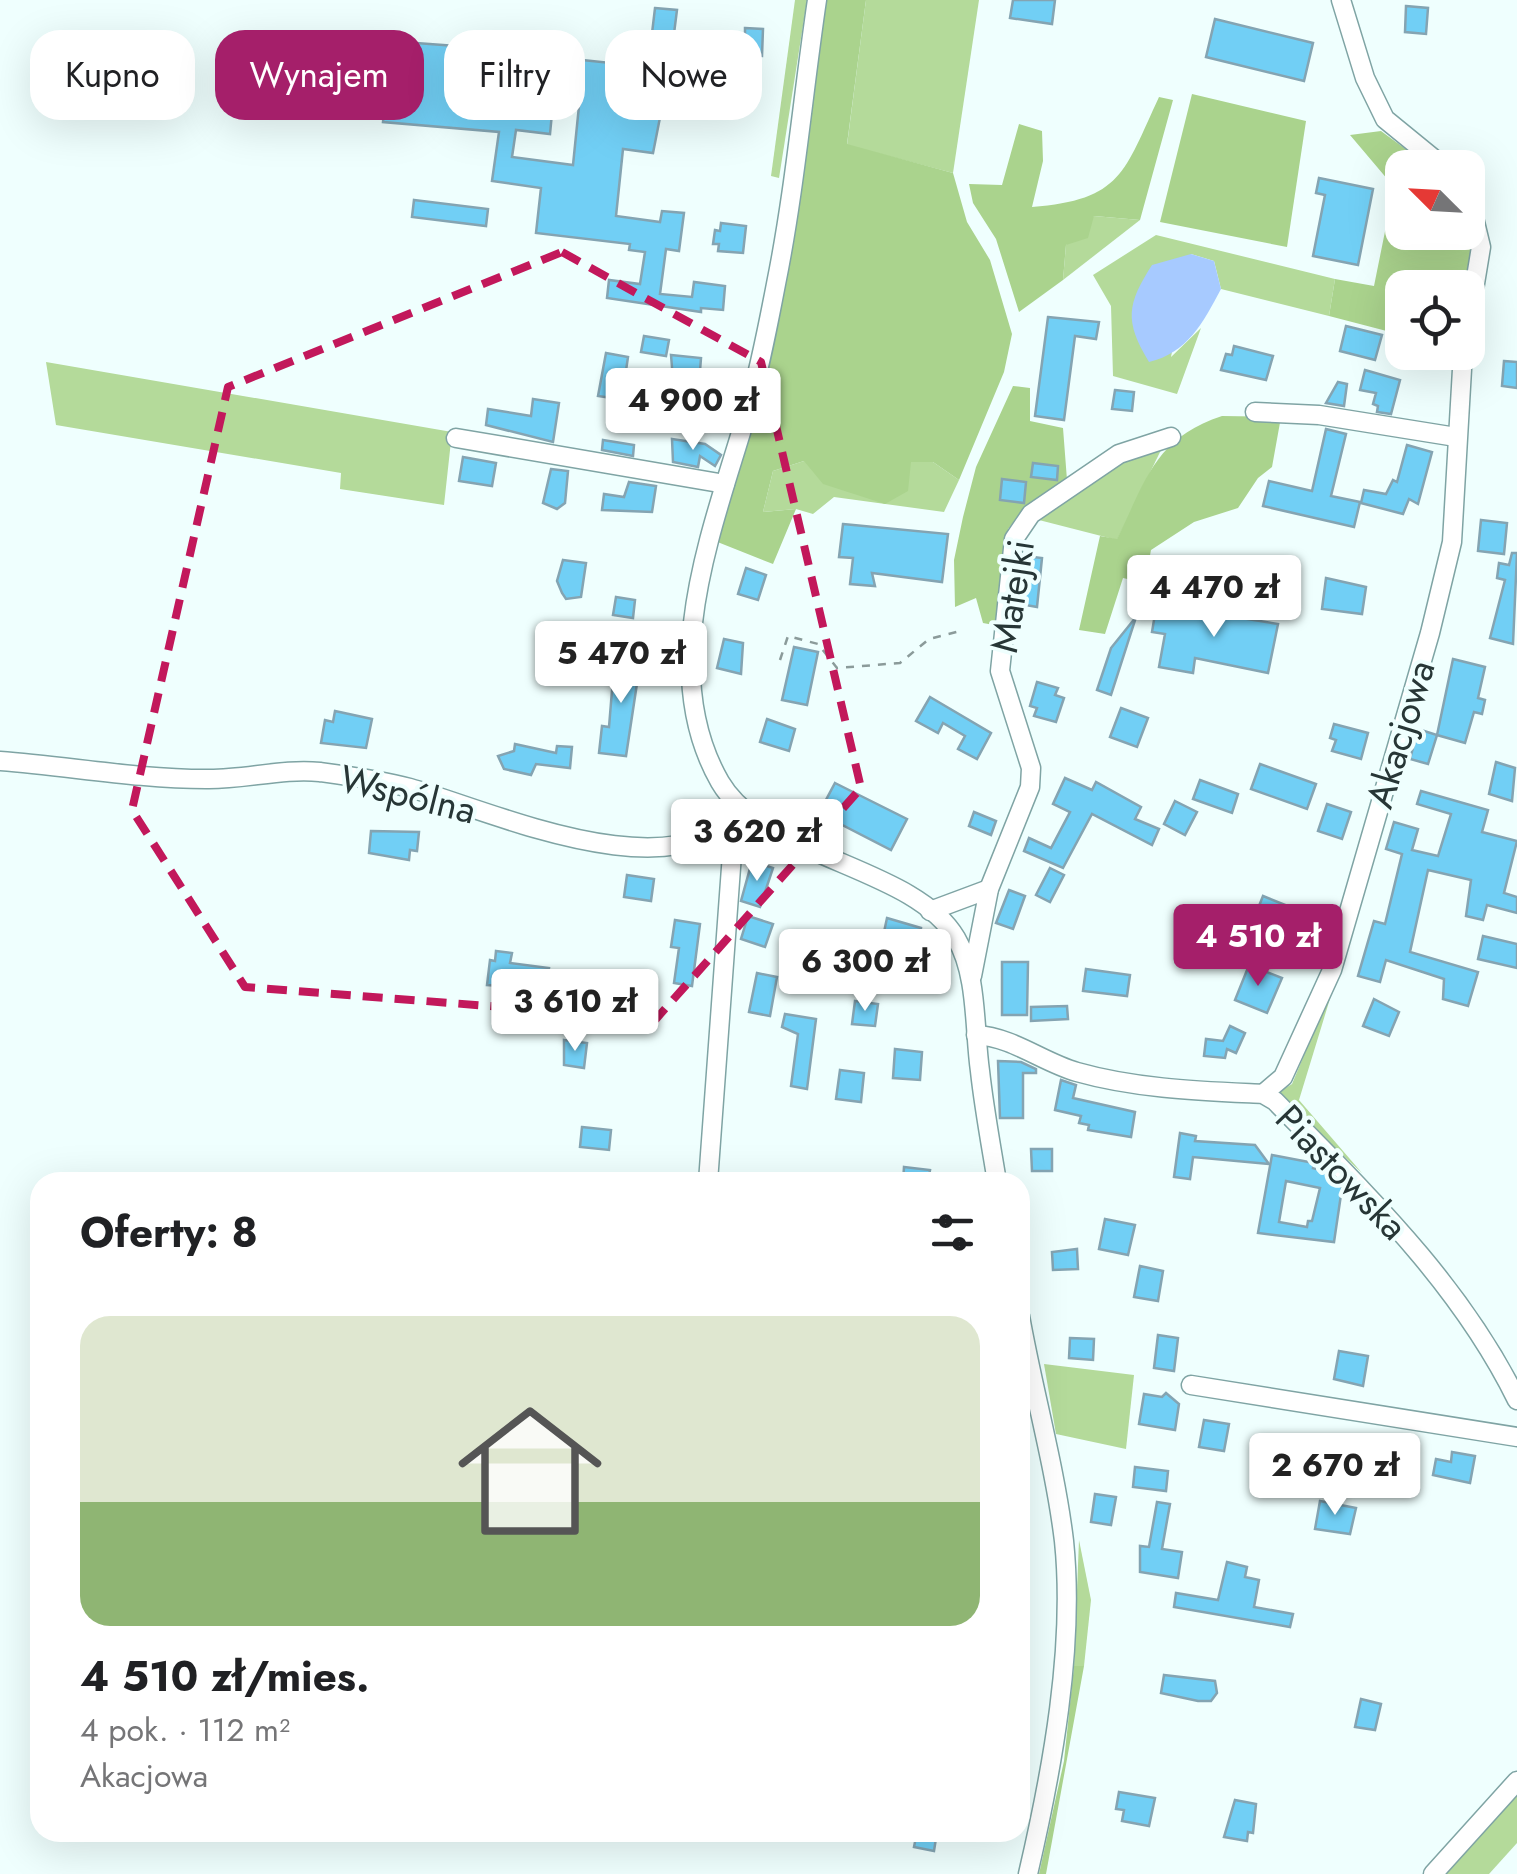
<!DOCTYPE html>
<html lang="pl">
<head>
<meta charset="utf-8">
<style>
  body { margin:0; font-family:Jost,sans-serif; background:#f2f2f2; color:#202124; height:100vh; display:flex; flex-direction:column; font-size:38px; white-space:nowrap }
  * { box-sizing:border-box; margin:0 }
  p { font-size:32px; color:#757577 }
  .icon { flex:none; width:55px; height:55px; fill:none; stroke:currentColor; stroke-width:2; stroke-linecap:round; stroke-linejoin:round }
  .map { position:relative; flex:1; overflow:hidden }
  .sheet { position:absolute; left:30px; top:1172px; width:1000px; height:670px; display:flex; flex-direction:column; background:#fff; border-radius:30px; box-shadow:0 10px 40px #0002 }
  .sheet>* { flex:none }
  .guide { position:absolute; left:30px; top:30px; width:1000px; height:90px; display:flex; gap:20px }
  .needle { width:65px; rotate:294deg }
  .buttons { position:absolute; left:1385px; top:150px; display:grid; gap:20px }
  .buttons a { display:grid; place-items:center; width:100px; height:100px; border-radius:20px; background:#fff; box-shadow:0 10px 40px #0002; font-size:50px }
  .price { position:absolute; translate:-50% -85px; padding:0 22px; border-radius:10px; background:#fff; color:#222; font-size:32px; line-height:65px; filter:drop-shadow(0 2px 5px #0008) }
  .price::after { content:''; position:absolute; left:50%; top:60px; width:30px; height:22px; margin-left:-15px; background:inherit; clip-path:polygon(0 0,100% 0,50% 100%) }
  .price.on { background:#a51f6a; color:#fff }
  ul { padding:0; list-style:none }
  li { display:grid; align-content:center; gap:20px; height:530px; padding:0 50px }
  li span { display:grid; place-items:center; height:310px; border-radius:30px; color:#555 }
  li>.icon { margin-inline-start:auto }
  span .icon { width:180px; height:180px; fill:#fffc; stroke-width:1 }
  li b { font-size:42px }
  h2 { display:flex; justify-content:space-between; align-items:center; height:120px; padding:0 50px; font-size:42px }
  .pill { padding:0 35px; border-radius:30px; background:#fff; box-shadow:0 10px 40px #0002; font-size:35px; line-height:90px }
  .pill.on { background:#a51f6a; color:#fff }
  .map>svg:first-child { display:block }
  .green { fill:#b4da9a }
  .forest { fill:#aad38d }
  .water { fill:#a7caff }
  .building { fill:#71cff5; stroke:#84a4b2; stroke-width:2.5; fill-rule:evenodd }
  .lines { fill:none; stroke-linecap:round; stroke-linejoin:round }
  .minor-casing { stroke:#7fa4a4; stroke-width:21 }
  .path { stroke:#8b9b9a; stroke-width:2.5; stroke-dasharray:8 8; stroke-linecap:butt }
  .minor { stroke:#fff; stroke-width:18 }
  .marked { fill:none; stroke:#c2185b; stroke-width:8; stroke-dasharray:20 12; stroke-linejoin:round }
  .labels { text-anchor:middle; dominant-baseline:central; stroke-width:8; stroke-linejoin:round; paint-order:stroke }
  .street-label { font-size:38px; fill:#273636; stroke:#effffe }
</style>
</head>
<body>
<div class="map">
<svg width="1517" height="1874" viewBox="0 0 1517 1874">
  <rect width="100%" height="100%" fill="#effffe"/>
  <g class="green">
    <polygon points="795,0 807,0 779,178 771,176"/>
    <polygon points="866,0 979,0 953,173 847,145"/>
    <polygon points="1094,216 1140,220 1063,280 1066,245"/>
    <polygon points="1156,235 1335,279 1329,316 1221,289 1214,261 1191,254 1171,357 1201,328 1177,394 1113,376 1111,306 1093,275"/>
    <polygon points="46,362 452,432 444,505 340,489 341,473 56,425"/>
    <polygon points="1162,448 1117,540 1035,519 1121,459"/>
    <polygon points="804,461 933,462 959,480 944,512 834,497 813,514 796,509 763,512 773,471"/>
    <polygon points="1336,979 1299,1100 1362,1173 1276,1094 1292,1084"/>
    <polygon points="1044,1364 1134,1375 1126,1449 1056,1434"/>
    <polygon points="1079,1540 1091,1600 1084,1666 1074,1666"/>
    <polygon points="1517,1795 1517,1843 1489,1874 1445,1874"/>
  </g>
  <g class="forest">
    <polygon points="826,0 866,0 847,144 953,173 967,222 990,260 1012,334 1004,372 959,480 933,462 911,462 908,491 885,504 823,484 804,461 773,471 763,512 796,509 773,564 715,541 785,270"/>
    <polygon points="1192,94 1306,121 1287,247 1160,222"/>
    <path d="M1159 97 1173 100 1140 220 1094 216 1088 238 1066 245 1063 280 1019 312 996 239 973 203 969 184 1002 185 1019 124 1042 131 1043 161 1032 207C1122 200 1124 172 1159 97Z"/>
    <polygon points="1381,131 1430,167 1402,168 1402,232 1468,232 1468,217 1475,248 1467,287 1402,288 1402,335 1329,316 1335,279 1374,286 1394,187 1350,135"/>
    <polygon points="1013,386 1030,388 1030,421 1063,428 1067,480 1021,513 1008,529 999,626 983,623 976,598 955,607 954,560 963,517 976,467"/>
    <path d="M1222 416 1281 417 1272 467 1258 478 1238 508 1194 522 1151 550 1145 583 1123 578 1105 634 1079 630 1100 536 1117 539C1146 480 1155 438 1222 416Z"/>
    <polygon points="1074,1666 1084,1666 1046,1874 1039,1874 1064,1761"/>
  </g>
  <path class="water" d="M1191 254 1214 261 1221 289C1203 323 1187 353 1149 362 1124 321 1127 304 1152 265Z"/>
  <g class="building">
    <polygon points="1013,0 1055,0 1052,24 1010,18"/>
    <polygon points="1406,6 1428,8 1426,34 1405,32"/>
    <polygon points="655,8 677,10 669,73 723,78 724,109 695,109 697,90 666,87 653,153 623,149 616,216 660,222 662,211 684,213 679,251 666,249 660,294 692,297 694,282 725,286 723,310 701,308 701,312 607,298 609,280 640,284 645,252 629,250 630,244 536,233 541,188 492,181 499,132 383,122 390,41 469,47 466,94 519,100 518,109 552,113 550,134 516,130 512,157 573,165 579,106 574,106 576,84 523,77 525,54 648,67"/>
    <polygon points="1215,19 1313,43 1304,81 1206,57"/>
    <polygon points="745,28 763,29 762,56 740,55 740,62 714,61 715,38 745,35"/>
    <polygon points="1319,178 1373,189 1358,265 1313,256 1325,195 1316,193"/>
    <polygon points="414,200 488,209 486,226 412,217"/>
    <polygon points="721,223 746,226 743,253 718,251 719,244 713,244 715,230 720,231"/>
    <polygon points="1048,317 1099,322 1096,339 1075,336 1064,420 1035,416"/>
    <polygon points="1346,326 1382,335 1375,360 1340,351"/>
    <polygon points="644,336 669,340 666,356 641,352"/>
    <polygon points="1234,346 1273,356 1266,380 1221,370 1226,354 1232,355"/>
    <polygon points="606,353 628,357 624,384 635,386 632,401 598,396"/>
    <polygon points="671,355 701,358 699,383 673,380"/>
    <polygon points="1504,361 1517,362 1517,388 1502,386"/>
    <polygon points="1365,370 1400,380 1391,414 1377,412 1378,406 1373,404 1376,393 1360,390"/>
    <polygon points="1338,382 1347,384 1344,406 1326,403"/>
    <polygon points="1115,390 1134,392 1132,411 1112,409"/>
    <polygon points="533,399 559,403 553,442 486,425 488,409 531,416"/>
    <polygon points="1326,429 1346,434 1331,496 1360,502 1354,527 1263,506 1269,481 1312,491"/>
    <polygon points="672,439 705,444 721,455 715,466 700,456 698,467 673,462"/>
    <polygon points="603,440 634,445 633,456 602,450"/>
    <polygon points="1407,445 1432,452 1418,504 1409,499 1403,514 1361,503 1364,490 1386,494 1393,480 1397,482"/>
    <polygon points="463,457 496,463 492,486 459,481"/>
    <polygon points="1033,463 1058,466 1057,480 1031,477"/>
    <polygon points="551,469 568,471 565,503 557,509 543,503"/>
    <polygon points="1002,479 1026,482 1024,503 1000,500"/>
    <polygon points="629,482 656,486 652,512 602,510 604,494 624,497"/>
    <polygon points="1481,520 1507,523 1504,554 1478,551"/>
    <polygon points="843,524 948,534 942,582 872,573 875,586 850,584 853,558 839,557"/>
    <polygon points="1512,553 1517,553 1513,644 1490,638 1505,580 1497,578 1499,563 1509,565"/>
    <polygon points="1025,556 1042,558 1037,607 1020,604"/>
    <polygon points="563,560 586,563 581,597 566,599 562,593 557,581"/>
    <polygon points="746,568 766,575 758,600 738,594"/>
    <polygon points="1326,578 1366,587 1362,614 1322,609"/>
    <polygon points="616,597 635,600 633,618 613,615"/>
    <polygon points="1174,607 1278,624 1268,673 1195,658 1193,673 1159,667 1165,634 1152,632 1155,614 1172,617"/>
    <polygon points="1136,617 1111,695 1097,690 1111,648"/>
    <polygon points="724,639 743,643 741,674 717,668"/>
    <polygon points="794,647 818,652 807,705 782,700"/>
    <polygon points="615,654 641,657 626,756 599,753 602,726 609,727"/>
    <polygon points="1453,659 1485,667 1478,698 1485,700 1482,714 1474,712 1465,743 1437,735"/>
    <polygon points="1037,682 1058,688 1055,695 1064,698 1056,722 1034,716 1037,708 1030,706"/>
    <polygon points="930,697 991,733 977,759 958,749 965,736 943,723 938,733 916,721"/>
    <polygon points="1121,708 1148,718 1137,747 1110,737"/>
    <polygon points="335,711 372,719 366,748 321,743 325,720 333,722"/>
    <polygon points="767,719 795,729 789,751 760,742"/>
    <polygon points="1334,724 1368,733 1361,759 1332,751 1336,740 1330,738"/>
    <polygon points="1418,729 1437,735 1428,764 1410,759"/>
    <polygon points="515,744 556,753 557,746 572,747 570,768 536,764 531,775 504,769 498,756 514,751"/>
    <polygon points="1496,762 1515,768 1512,801 1489,794"/>
    <polygon points="1260,764 1316,784 1307,809 1251,789"/>
    <polygon points="1065,778 1092,790 1096,782 1141,807 1135,819 1159,829 1152,845 1092,814 1063,868 1024,851 1029,838 1051,848 1070,812 1053,804"/>
    <polygon points="1200,780 1238,794 1232,813 1193,799"/>
    <polygon points="835,783 907,819 891,850 819,813"/>
    <polygon points="1421,791 1488,810 1482,832 1517,841 1504,893 1517,897 1517,913 1487,905 1483,920 1466,916 1471,880 1428,870 1410,952 1478,972 1468,1006 1443,999 1444,979 1386,960 1380,982 1358,976 1374,921 1385,924 1402,854 1386,849 1394,822 1418,829 1412,850 1438,856 1451,814 1417,804"/>
    <polygon points="1175,801 1197,812 1185,835 1164,824"/>
    <polygon points="1327,804 1351,812 1342,839 1318,831"/>
    <polygon points="974,812 996,821 991,835 969,826"/>
    <polygon points="371,831 419,832 417,851 410,850 409,860 369,853"/>
    <polygon points="752,861 773,868 760,907 741,901"/>
    <polygon points="1050,868 1064,875 1050,902 1036,895"/>
    <polygon points="627,875 654,879 651,901 624,897"/>
    <polygon points="1009,890 1025,896 1013,929 996,923"/>
    <polygon points="1263,896 1320,919 1308,950 1286,941 1291,930 1286,928 1288,923 1257,911"/>
    <polygon points="748,916 773,924 765,947 741,939"/>
    <polygon points="887,918 921,928 914,981 894,976 891,990 873,986 875,971 885,973 893,934 884,932"/>
    <polygon points="675,920 700,924 692,986 674,983 679,948 671,947"/>
    <polygon points="1483,936 1517,944 1517,968 1478,959"/>
    <polygon points="496,951 512,953 510,963 549,968 546,989 487,985 490,960 495,961"/>
    <polygon points="1002,962 1028,962 1027,1015 1002,1015"/>
    <polygon points="1249,965 1282,978 1267,1013 1235,1000"/>
    <polygon points="1086,969 1130,975 1127,996 1083,991"/>
    <polygon points="576,971 645,982 642,1002 574,992"/>
    <polygon points="757,973 777,977 770,1016 749,1012"/>
    <polygon points="789,973 819,976 818,991 788,988"/>
    <polygon points="1374,999 1399,1012 1389,1036 1363,1026"/>
    <polygon points="855,1001 878,1004 875,1026 852,1024"/>
    <polygon points="1067,1006 1068,1019 1031,1021 1031,1007"/>
    <polygon points="785,1014 816,1019 807,1089 791,1086 798,1034 782,1027"/>
    <polygon points="1230,1026 1245,1033 1236,1053 1227,1049 1225,1058 1204,1056 1206,1039 1223,1041"/>
    <polygon points="564,1040 587,1043 584,1068 564,1065"/>
    <polygon points="895,1049 922,1052 920,1080 893,1078"/>
    <polygon points="998,1061 1021,1062 1036,1069 1036,1073 1023,1073 1023,1118 1000,1118"/>
    <polygon points="840,1070 864,1073 861,1102 836,1099"/>
    <polygon points="1061,1080 1076,1085 1073,1098 1135,1112 1131,1137 1088,1130 1089,1125 1079,1123 1081,1116 1055,1110"/>
    <polygon points="582,1127 611,1130 609,1150 580,1147"/>
    <polygon points="1180,1133 1196,1136 1195,1141 1255,1145 1269,1164 1193,1157 1190,1179 1174,1177"/>
    <polygon points="1031,1149 1052,1149 1052,1171 1032,1171"/>
    <path d="M1272 1155 1314 1163 1313 1168 1327 1172 1342 1188 1334 1242 1258 1233ZM1286 1181 1320 1188 1312 1221H1308L1307 1227 1279 1222Z"/>
    <polygon points="904,1167 930,1170 928,1182 903,1182"/>
    <polygon points="1105,1219 1135,1225 1128,1255 1099,1249"/>
    <polygon points="1077,1249 1078,1269 1053,1270 1052,1252"/>
    <polygon points="1140,1266 1163,1271 1158,1301 1134,1297"/>
    <polygon points="1158,1335 1178,1338 1174,1371 1154,1368"/>
    <polygon points="1070,1338 1094,1339 1093,1360 1069,1358"/>
    <polygon points="1339,1351 1368,1356 1363,1386 1334,1379"/>
    <polygon points="1166,1393 1179,1404 1175,1430 1139,1424 1144,1394 1162,1397"/>
    <polygon points="1204,1420 1229,1424 1224,1451 1199,1447"/>
    <polygon points="1452,1452 1475,1456 1470,1483 1433,1475 1436,1459 1451,1462"/>
    <polygon points="1135,1467 1168,1471 1166,1491 1133,1487"/>
    <polygon points="1095,1494 1116,1497 1111,1525 1091,1522"/>
    <polygon points="1320,1501 1356,1508 1350,1534 1315,1529"/>
    <polygon points="1157,1502 1170,1504 1162,1549 1182,1552 1178,1578 1140,1572 1140,1546 1149,1547"/>
    <polygon points="1227,1562 1247,1567 1245,1577 1259,1580 1254,1607 1293,1614 1290,1627 1174,1607 1176,1593 1218,1600"/>
    <polygon points="1164,1675 1215,1681 1217,1693 1211,1701 1198,1701 1161,1693"/>
    <polygon points="1361,1699 1381,1704 1375,1730 1355,1727"/>
    <polygon points="1119,1792 1155,1798 1149,1826 1122,1821 1124,1810 1116,1809"/>
    <polygon points="1235,1800 1256,1804 1253,1833 1248,1832 1247,1841 1224,1837"/>
    <polygon points="917,1832 937,1832 934,1851 914,1847"/>
  </g>
  <g class="lines">
    <g class="minor-casing">
      <g id="minor">
        <path d="M817 0C803 94 795 190 776 284 768 326 760 368 748 409 715 524 654 667 720 782 765 859 914 866 956 938 978 975 974 1029 980 1071 984 1108 991 1145 997 1182"/>
        <polyline points="1341,0 1365,78 1385,119 1445,168"/>
        <polyline points="1468,193 1481,247 1468,326"/>
        <polyline points="1255,412 1319,415 1456,437"/>
        <polyline points="456,438 725,484"/>
        <path d="M0 761C68 766 137 779 206 779 243 780 283 768 320 772 350 776 381 780 410 788 494 812 674 895 743 810"/>
        <polyline points="930,911 989,889"/>
        <polyline points="972,976 989,889 1030,787 1031,768 1000,671 1014,539 1031,514 1119,454 1171,437"/>
        <path d="M976 1035C1013 1037 1042 1062 1077 1072 1137 1089 1202 1091 1263 1094L1275 1101C1366 1194 1459 1282 1517 1400"/>
        <polyline points="1263,1094 1283,1077 1332,970 1430,633 1452,542 1463,352"/>
        <polyline points="708,1182 732,854 725,827"/>
        <path d="M1020 1316C1033 1390 1055 1466 1064 1541 1075 1647 1052 1771 1028 1874"/>
        <polyline points="1191,1385 1517,1437"/>
        <polyline points="1433,1874 1517,1781"/>
      </g>
    </g>
    <polyline class="path" points="780,660 788,636 818,644 837,668 900,663 929,639 964,630"/>
    <use href="#minor" class="minor"/>
  </g>
  <path class="marked" d="M562 252 761 362 861 788 656 1019 245 987 132 810 228 387Z"/>
  <g class="labels">
    <g class="street-label">
      <text transform="translate(1012 596) rotate(-81)">Matejki</text>
      <text transform="translate(1400 734) rotate(-73)">Akacjowa</text>
      <text transform="translate(408 794) rotate(14)">Wspólna</text>
      <text transform="translate(1342 1172) rotate(46)">Piastowska</text>
    </g>
  </g>
</svg>
<div class="buttons">
<a><svg class="needle" viewBox="-14 -14 28 28"><path d="M0-13l5 13h-10z" fill="#e53935"/><path d="M0 13l5-13h-10z" fill="#757577"/></svg></a>
<a><svg class="icon" aria-label="locate" viewBox="0 0 24 24"><circle cx="12" cy="12" r="6"/><path d="M12 2v4M12 18v4M2 12h4M18 12h4"/></svg></a>
</div>
<b class="price" style="left:693px;top:453px">4 900 zł</b>
<b class="price" style="left:1214px;top:640px">4 470 zł</b>
<b class="price" style="left:621px;top:706px">5 470 zł</b>
<b class="price" style="left:757px;top:884px">3 620 zł</b>
<b class="price on" style="left:1258px;top:989px">4 510 zł</b>
<b class="price" style="left:865px;top:1014px">6 300 zł</b>
<b class="price" style="left:575px;top:1054px">3 610 zł</b>
<b class="price" style="left:1335px;top:1518px">2 670 zł</b>
<div class="guide">
<a class="pill">Kupno</a>
<a class="pill on">Wynajem</a>
<a class="pill">Filtry</a>
<a class="pill">Nowe</a>
</div>
<section class="sheet">
<h2>Oferty: 8<svg class="icon" aria-label="filters" viewBox="0 0 24 24"><path d="M4 7h16M4 17h16"/><circle cx="9" cy="7" r="2"/><circle cx="15" cy="17" r="2"/></svg></h2>
<ul>
<li><span style="background:linear-gradient(#dfe7d0 60%,#8fb573 0)"><svg class="icon" aria-label="home" viewBox="0 0 24 24"><path d="M3 11l9-7 9 7M6 9v11h12V9"/></svg></span><div><b>4 510 zł/mies.</b><p>4 pok. · 112 m²</p><p>Akacjowa</p></div></li>
</ul>
</section>
</div>
</body>
</html>
